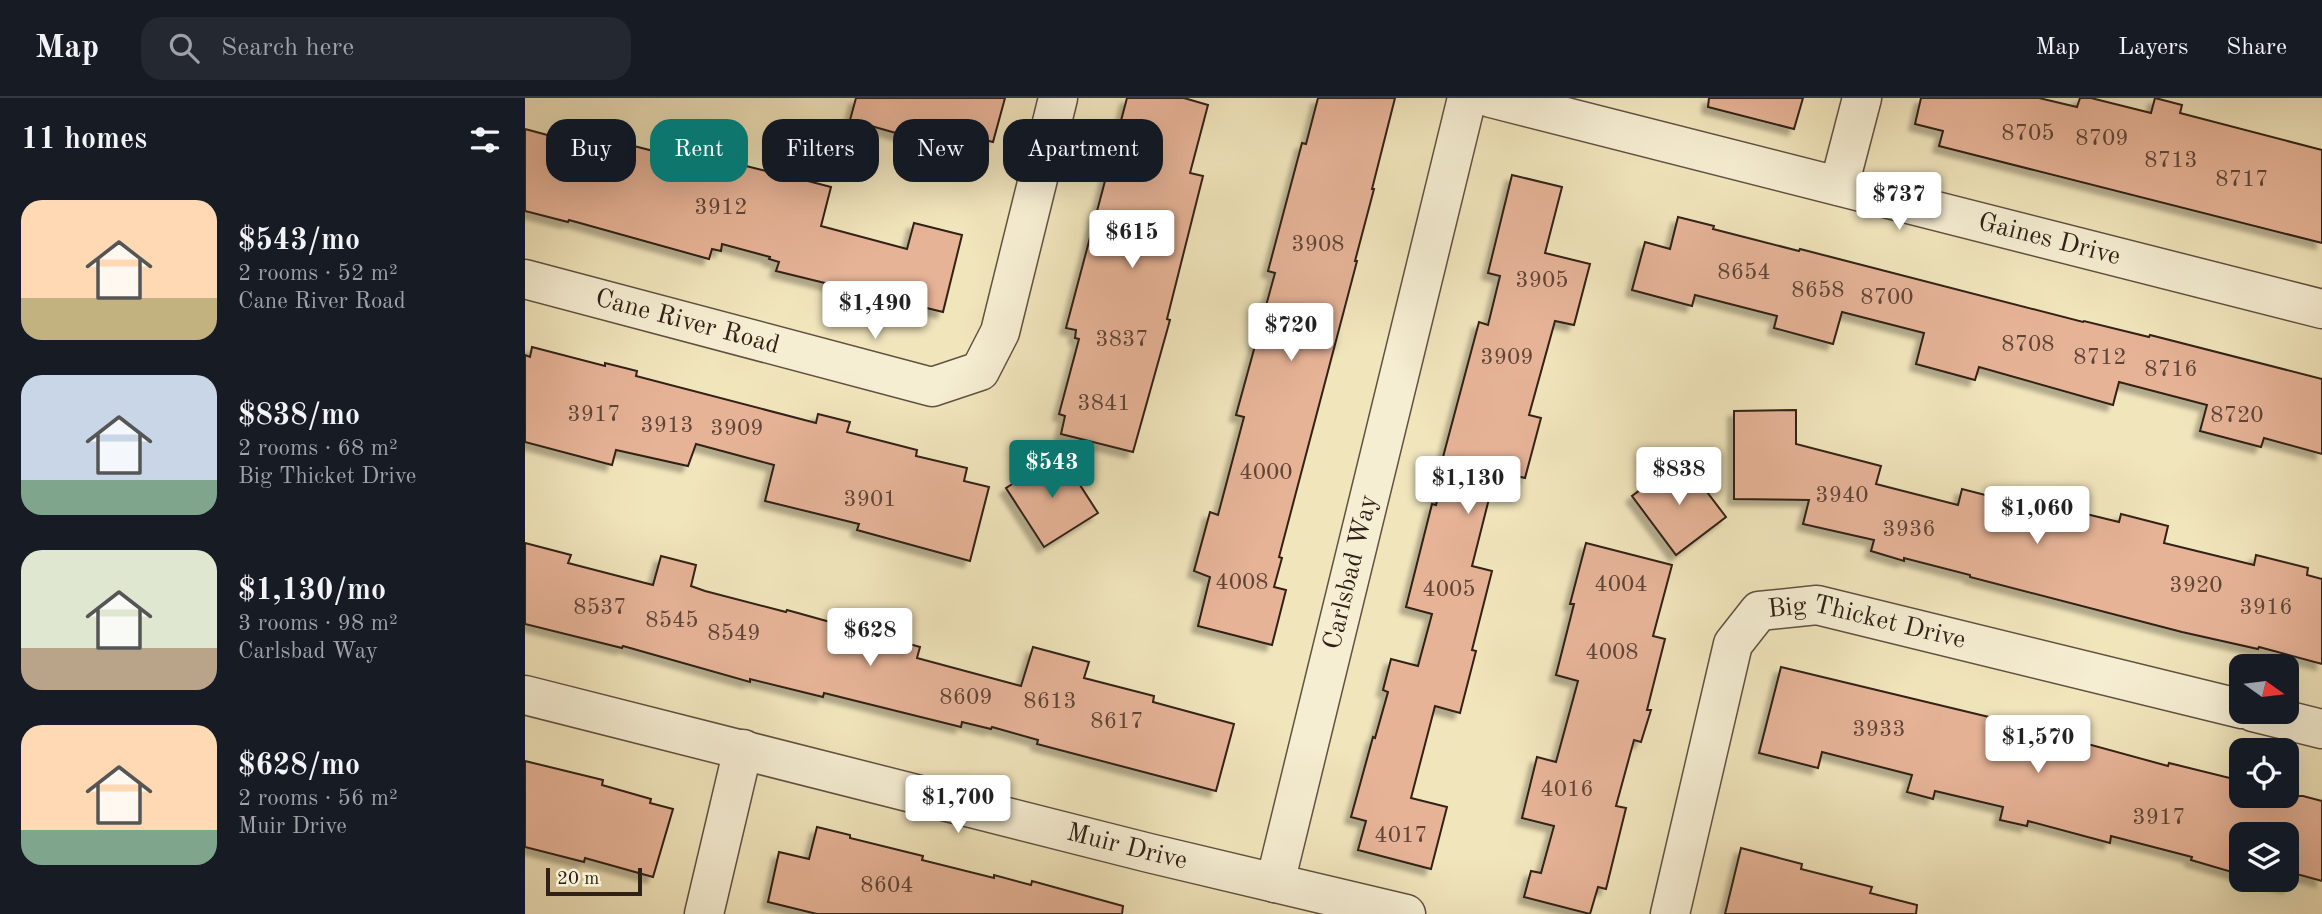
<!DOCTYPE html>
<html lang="en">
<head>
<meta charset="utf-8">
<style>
  body { margin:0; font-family:"Old Standard TT",serif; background:#242831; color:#f1f3f6; height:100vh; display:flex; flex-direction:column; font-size:26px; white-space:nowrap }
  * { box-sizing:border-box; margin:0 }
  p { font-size:23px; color:#9ea1a6 }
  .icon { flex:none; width:38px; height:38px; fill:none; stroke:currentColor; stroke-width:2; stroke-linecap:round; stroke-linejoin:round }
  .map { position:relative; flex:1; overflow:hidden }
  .details { display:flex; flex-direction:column; background:#171b24; width:525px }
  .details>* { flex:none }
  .hud { position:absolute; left:21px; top:21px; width:665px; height:63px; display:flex; gap:14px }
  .needle { width:46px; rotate:104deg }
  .controls { position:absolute; left:1704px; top:556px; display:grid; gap:14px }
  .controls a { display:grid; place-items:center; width:70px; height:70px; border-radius:14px; background:#171b24; box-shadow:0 7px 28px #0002; font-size:35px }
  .scale { position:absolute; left:21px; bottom:18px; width:96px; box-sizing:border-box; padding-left:7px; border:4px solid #302017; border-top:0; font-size:19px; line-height:24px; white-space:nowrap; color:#302017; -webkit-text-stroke:5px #f6eed3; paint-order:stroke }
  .price { position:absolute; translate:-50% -60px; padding:0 16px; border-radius:7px; background:#fff; color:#222; font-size:23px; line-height:46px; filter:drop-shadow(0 2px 4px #0008) }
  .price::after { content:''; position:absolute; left:50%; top:42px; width:21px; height:16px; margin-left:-10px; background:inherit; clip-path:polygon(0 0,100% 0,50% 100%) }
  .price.selected { background:#0f766e; color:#fff }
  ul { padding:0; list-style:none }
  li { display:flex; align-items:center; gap:21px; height:175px; padding:0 21px }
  li span { display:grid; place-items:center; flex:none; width:196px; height:140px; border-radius:21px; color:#555 }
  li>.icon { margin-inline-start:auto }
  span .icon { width:84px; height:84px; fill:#fffc; stroke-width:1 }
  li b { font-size:30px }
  h2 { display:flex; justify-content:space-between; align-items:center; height:84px; padding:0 21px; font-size:30px }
  .tag { padding:0 24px; border-radius:21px; background:#171b24; box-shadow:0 7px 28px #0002; font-size:24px; line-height:63px }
  .tag.selected { background:#0f766e; color:#fff }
  header { display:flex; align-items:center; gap:42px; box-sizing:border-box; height:98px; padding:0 35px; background:#171b24; border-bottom:2px solid #363941 }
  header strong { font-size:33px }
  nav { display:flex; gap:38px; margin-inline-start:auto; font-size:24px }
  .search { width:490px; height:63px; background:#242831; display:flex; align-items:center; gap:18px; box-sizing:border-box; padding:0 24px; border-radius:21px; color:#9ea1a6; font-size:26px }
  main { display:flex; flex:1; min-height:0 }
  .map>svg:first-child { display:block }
  .building { fill:#e6b397; stroke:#302017; stroke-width:2; filter:url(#shadow) }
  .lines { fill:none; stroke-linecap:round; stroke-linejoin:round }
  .minor-casing { stroke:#605140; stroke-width:41 }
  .minor { stroke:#f6eed3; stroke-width:38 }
  .labels { text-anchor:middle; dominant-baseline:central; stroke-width:5; stroke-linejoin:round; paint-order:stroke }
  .number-label { font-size:23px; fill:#5e4537 }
  .street-label { font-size:26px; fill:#302017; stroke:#f6eed3 }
</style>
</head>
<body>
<header>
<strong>Map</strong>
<div class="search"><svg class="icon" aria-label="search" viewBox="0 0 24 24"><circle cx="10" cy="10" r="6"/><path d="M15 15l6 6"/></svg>Search here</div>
<nav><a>Map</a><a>Layers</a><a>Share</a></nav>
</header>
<main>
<section class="details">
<h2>11 homes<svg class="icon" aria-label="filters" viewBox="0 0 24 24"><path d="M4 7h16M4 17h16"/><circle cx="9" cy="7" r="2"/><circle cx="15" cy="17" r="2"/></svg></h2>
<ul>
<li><span style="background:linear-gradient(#ffd9b3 70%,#c2b280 0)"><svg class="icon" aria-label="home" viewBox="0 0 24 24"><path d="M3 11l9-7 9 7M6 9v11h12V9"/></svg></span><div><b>$543/mo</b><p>2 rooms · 52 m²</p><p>Cane River Road</p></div></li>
<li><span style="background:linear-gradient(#c9d6e8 75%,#7fa58c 0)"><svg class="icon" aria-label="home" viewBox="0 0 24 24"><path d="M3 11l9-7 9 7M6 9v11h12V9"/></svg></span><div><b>$838/mo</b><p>2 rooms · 68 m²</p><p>Big Thicket Drive</p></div></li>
<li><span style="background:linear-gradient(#dfe7d0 70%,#b9a48a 0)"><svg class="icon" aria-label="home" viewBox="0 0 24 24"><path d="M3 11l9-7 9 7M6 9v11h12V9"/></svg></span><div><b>$1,130/mo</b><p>3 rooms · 98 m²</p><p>Carlsbad Way</p></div></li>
<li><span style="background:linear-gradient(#ffd9b3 75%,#7fa58c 0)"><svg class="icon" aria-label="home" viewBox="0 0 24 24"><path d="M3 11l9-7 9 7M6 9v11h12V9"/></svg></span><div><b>$628/mo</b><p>2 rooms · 56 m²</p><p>Muir Drive</p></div></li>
</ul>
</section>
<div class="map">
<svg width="1797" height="816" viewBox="0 0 1797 816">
  <defs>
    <filter id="shadow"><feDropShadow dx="-6" dy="6" stdDeviation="2" flood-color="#0004"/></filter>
  </defs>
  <rect width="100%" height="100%" fill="#f1e5bc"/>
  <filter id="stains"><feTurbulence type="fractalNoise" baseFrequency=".00286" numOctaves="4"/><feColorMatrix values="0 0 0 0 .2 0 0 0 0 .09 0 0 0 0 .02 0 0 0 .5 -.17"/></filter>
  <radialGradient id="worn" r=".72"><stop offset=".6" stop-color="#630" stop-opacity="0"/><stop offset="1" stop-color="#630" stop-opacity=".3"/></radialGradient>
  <g class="building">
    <polygon points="331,0 480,0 468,44 389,24 385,39 325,22"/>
    <polygon points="602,0 659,0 683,7 665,75 678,78 642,221 645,222 608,354 536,336 540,318 534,316 554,241 550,240 551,232 541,230"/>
    <polygon points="793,0 870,0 847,91 849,91 830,163 832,163 754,459 757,460 749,489 761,492 747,547 673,528 685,479 669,473 685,414 693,417 719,319 711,317 750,175 743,173 777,45 781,46"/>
    <polygon points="1184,0 1278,0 1269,31 1183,9"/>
    <polygon points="1396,0 1514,0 1552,9 1555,0 1566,0 1626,15 1630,0 1657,7 1655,15 1797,52 1797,145 1414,48 1418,33 1390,26"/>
    <polygon points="0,31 101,58 105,47 175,65 177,57 245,74 249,74 255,51 289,59 283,83 306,89 296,128 382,151 389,125 437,137 418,214 251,173 254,164 244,161 245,159 197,146 196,153 187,151 184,161 44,122 43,124 0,113"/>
    <polygon points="987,77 1037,89 1020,155 1065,166 1049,227 1030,223 1004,317 1016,320 1000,380 971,373 947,468 967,473 947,552 951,553 935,615 910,608 886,700 922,709 906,771 833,752 841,723 826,719 848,639 850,640 863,594 858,592 866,561 893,568 907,516 881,509 907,406 911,407 923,360 918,359 954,224 963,227 975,178 963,175"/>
    <polygon points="1153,119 1189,128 1188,131 1274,153 1275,151 1558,224 1559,223 1624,239 1625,237 1797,281 1797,356 1739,340 1736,349 1675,333 1682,307 1594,284 1588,307 1454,269 1450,282 1391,266 1399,235 1317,214 1308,246 1249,230 1252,218 1170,197 1167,208 1107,192 1120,144 1145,151"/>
    <polygon points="7,249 80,268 80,265 112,273 111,278 291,325 293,316 325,324 322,334 392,352 391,358 442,370 439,383 464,389 445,463 332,432 334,426 240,403 249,367 171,346 163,368 91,352 87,367 0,344 0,257 5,259"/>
    <polygon points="1271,312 1271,346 1356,368 1351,386 1433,407 1437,391 1507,409 1508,403 1594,424 1596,416 1643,428 1639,445 1729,467 1731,457 1783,470 1782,477 1797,481 1797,566 1734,549 1733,551 1657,534 1445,479 1445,477 1379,460 1379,463 1346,453 1349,442 1278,426 1284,402 1209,401 1209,313"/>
    <polygon points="535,356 573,415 519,449 481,390"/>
    <polygon points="1157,361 1201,419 1151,457 1107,398"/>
    <polygon points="0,445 46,457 43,465 128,487 136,458 171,467 166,488 180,493 261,514 262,512 395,549 392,560 496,588 508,549 564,564 559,580 629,598 628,604 709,626 691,693 512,646 513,642 467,629 466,631 437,624 436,629 299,595 298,599 225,581 225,584 98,548 97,550 0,526"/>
    <polygon points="1061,445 1147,467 1128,538 1140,541 1122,612 1126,612 1116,644 1109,642 1091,708 1101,710 1081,791 1073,789 1065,816 999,799 1006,773 1016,775 1029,728 997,720 1012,659 1031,664 1053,583 1031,577 1049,506 1045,506"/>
    <polygon points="1256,569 1464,619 1643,668 1644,665 1717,683 1717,698 1778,698 1797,703 1797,783 1768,775 1764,789 1737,782 1762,782 1762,737 1717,737 1717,777 1666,762 1667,759 1586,738 1585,745 1503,723 1502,728 1475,722 1478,709 1410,693 1408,701 1382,694 1387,677 1297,654 1293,670 1234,655"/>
    <polygon points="0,663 78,682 77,687 126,701 125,705 148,711 128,779 60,760 59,764 0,749"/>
    <polygon points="292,729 325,737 325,740 398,758 397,762 469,780 469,777 506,787 507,783 598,808 597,816 292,816 243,804 254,754 284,761"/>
    <polygon points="1216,750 1277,766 1276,771 1347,789 1345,795 1392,807 1391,816 1200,816"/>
  </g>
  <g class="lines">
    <g class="minor-casing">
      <g id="minor">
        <path id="s1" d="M966 0 1797 211"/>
        <polyline points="1314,88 1337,0"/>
        <path id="s2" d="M0 181 407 289 455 273 475 234 533 0"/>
        <path id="s3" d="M0 597 624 755 881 816"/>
        <polyline points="1728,614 1797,631"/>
        <path id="s4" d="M750 785 942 0"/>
        <polyline points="179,816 218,651"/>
        <path id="s5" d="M1145 816 1208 546 1234 513 1292 507 1717 611"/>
      </g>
    </g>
    <use href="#minor" class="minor"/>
  </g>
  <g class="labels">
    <g class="number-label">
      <text x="1503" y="35">8705</text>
      <text x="1577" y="40">8709</text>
      <text x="1646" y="62">8713</text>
      <text x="1717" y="81">8717</text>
      <text x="196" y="109">3912</text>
      <text x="793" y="146">3908</text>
      <text x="1219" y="174">8654</text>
      <text x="1017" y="182">3905</text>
      <text x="1293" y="192">8658</text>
      <text x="1362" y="199">8700</text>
      <text x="597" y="241">3837</text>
      <text x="1503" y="246">8708</text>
      <text x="982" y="259">3909</text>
      <text x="1575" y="259">8712</text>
      <text x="1646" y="271">8716</text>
      <text x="579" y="305">3841</text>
      <text x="69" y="316">3917</text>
      <text x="1712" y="317">8720</text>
      <text x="142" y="327">3913</text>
      <text x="212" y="330">3909</text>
      <text x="741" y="374">4000</text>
      <text x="1317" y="397">3940</text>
      <text x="345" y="401">3901</text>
      <text x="1384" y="431">3936</text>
      <text x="717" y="484">4008</text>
      <text x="1096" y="486">4004</text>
      <text x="1671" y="487">3920</text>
      <text x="924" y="491">4005</text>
      <text x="75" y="509">8537</text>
      <text x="1741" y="509">3916</text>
      <text x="147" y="522">8545</text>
      <text x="209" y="535">8549</text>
      <text x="1087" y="554">4008</text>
      <text x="441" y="599">8609</text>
      <text x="525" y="603">8613</text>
      <text x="592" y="623">8617</text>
      <text x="1354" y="631">3933</text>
      <text x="1042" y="691">4016</text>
      <text x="1634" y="719">3917</text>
      <text x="876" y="737">4017</text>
      <text x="362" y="787">8604</text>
    </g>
    <g class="street-label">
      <text stroke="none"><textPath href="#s1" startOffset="576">Gaines Drive</textPath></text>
      <text stroke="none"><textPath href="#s2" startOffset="168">Cane River Road</textPath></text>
      <text stroke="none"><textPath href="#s4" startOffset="320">Carlsbad Way</textPath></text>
      <text stroke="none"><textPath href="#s5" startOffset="429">Big Thicket Drive</textPath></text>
      <text stroke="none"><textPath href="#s3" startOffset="621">Muir Drive</textPath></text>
    </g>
  </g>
  <rect width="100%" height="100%" filter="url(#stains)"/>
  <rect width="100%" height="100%" fill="url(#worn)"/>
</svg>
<div class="controls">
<a><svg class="needle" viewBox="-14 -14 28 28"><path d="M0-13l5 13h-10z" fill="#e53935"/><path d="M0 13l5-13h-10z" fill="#9ea1a6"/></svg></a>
<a><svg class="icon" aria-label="locate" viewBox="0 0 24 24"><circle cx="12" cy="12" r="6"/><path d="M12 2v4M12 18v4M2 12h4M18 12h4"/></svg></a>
<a><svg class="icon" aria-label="layers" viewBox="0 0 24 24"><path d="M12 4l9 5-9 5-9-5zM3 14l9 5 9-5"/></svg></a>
</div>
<div class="scale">20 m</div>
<b class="price" style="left:1374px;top:134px">$737</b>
<b class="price" style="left:607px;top:172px">$615</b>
<b class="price" style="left:350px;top:243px">$1,490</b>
<b class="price" style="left:766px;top:265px">$720</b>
<b class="price selected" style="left:527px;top:402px">$543</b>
<b class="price" style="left:1154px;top:409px">$838</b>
<b class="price" style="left:943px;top:418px">$1,130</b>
<b class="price" style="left:1512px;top:448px">$1,060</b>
<b class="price" style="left:345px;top:570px">$628</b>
<b class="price" style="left:1513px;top:677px">$1,570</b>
<b class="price" style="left:433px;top:737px">$1,700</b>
<div class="hud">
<a class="tag">Buy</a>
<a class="tag selected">Rent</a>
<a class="tag">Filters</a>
<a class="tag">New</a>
<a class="tag">Apartment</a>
</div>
</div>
</main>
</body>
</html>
